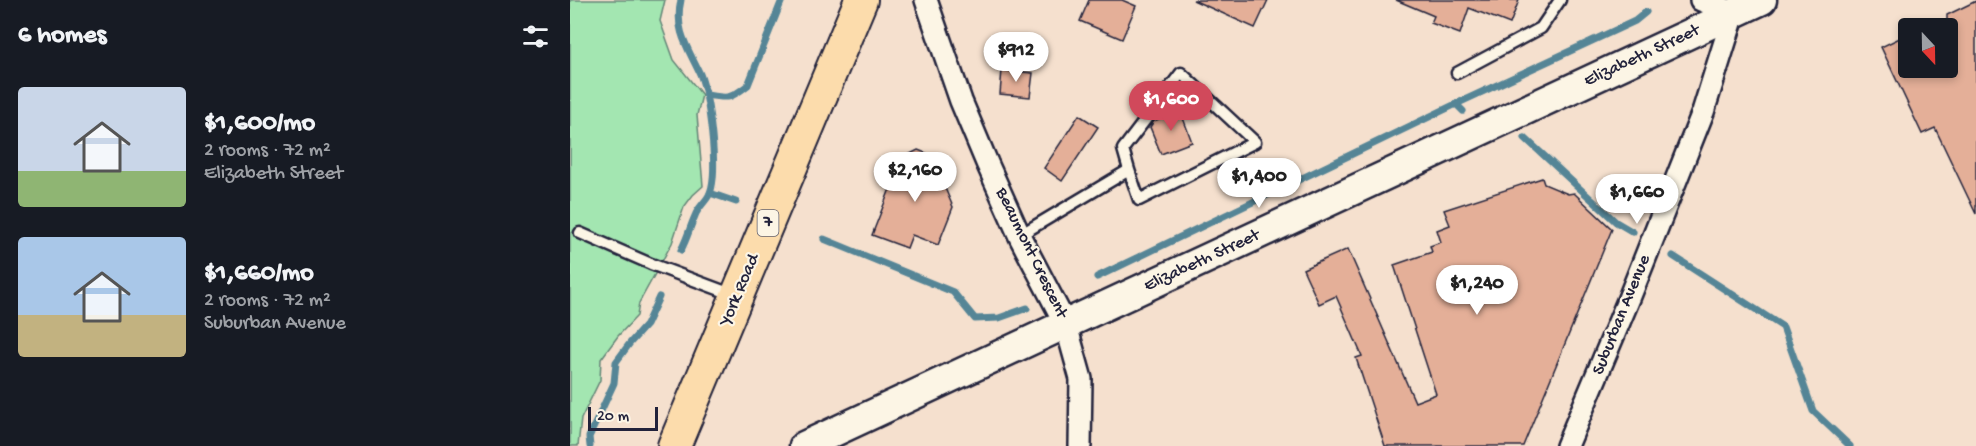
<!DOCTYPE html>
<html lang="en">
<head>
<meta charset="utf-8">
<style>
  body { margin:0; font-family:"Gochi Hand",sans-serif; background:#20242c; color:#f1f3f6; height:100vh; display:flex; flex-direction:column; font-size:22px; white-space:nowrap }
  * { box-sizing:border-box; margin:0 }
  p { font-size:20px; color:#9ea1a6 }
  .icon { flex:none; width:33px; height:33px; fill:none; stroke:currentColor; stroke-width:2; stroke-linecap:round; stroke-linejoin:round }
  .map { position:relative; flex:1; overflow:hidden }
  .panel { display:flex; flex-direction:column; background:#171b24; width:570px }
  .panel>* { flex:none }
  .needle { width:39px; rotate:158deg }
  .tools { position:absolute; left:1328px; top:18px; display:grid; gap:12px }
  .tools a { display:grid; place-items:center; width:60px; height:60px; border-radius:6px; background:#171b24; box-shadow:0 3px 9px #0003; font-size:30px }
  .scale { position:absolute; left:18px; bottom:15px; width:70px; box-sizing:border-box; padding-left:6px; border:3px solid #22223b; border-top:0; font-size:16px; line-height:21px; white-space:nowrap; color:#22223b; -webkit-text-stroke:4px #fcf5e5; paint-order:stroke }
  .price { position:absolute; translate:-50% -51px; padding:0 14px; border-radius:21px; background:#fff; color:#222; font-size:20px; line-height:39px; filter:drop-shadow(0 2px 3px #0008) }
  .price::after { content:''; position:absolute; left:50%; top:36px; width:18px; height:14px; margin-left:-9px; background:inherit; clip-path:polygon(0 0,100% 0,50% 100%) }
  .price.current { background:#d1495b; color:#fff }
  ul { padding:0; list-style:none }
  li { display:flex; align-items:center; gap:18px; height:150px; padding:0 18px }
  li span { display:grid; place-items:center; flex:none; width:168px; height:120px; border-radius:6px; color:#555 }
  li>.icon { margin-inline-start:auto }
  span .icon { width:72px; height:72px; fill:#fffc; stroke-width:1 }
  li b { font-size:26px }
  h2 { display:flex; justify-content:space-between; align-items:center; height:72px; padding:0 18px; font-size:26px }
  main { display:flex; flex:1; min-height:0 }
  .map>svg:first-child { display:block }
  .green { fill:#a3e6b1; stroke:#628476; stroke-width:1.5 }
  .lines { fill:none; stroke-linecap:round; stroke-linejoin:round }
  .stream { stroke:#558596; stroke-width:7 }
  .building { fill:#e4af98; stroke:#22223b; stroke-width:1.5 }
  .lane-casing { stroke:#22223b; stroke-width:15 }
  .street-casing { stroke:#22223b; stroke-width:26 }
  .secondary-casing { stroke:#22223b; stroke-width:33 }
  .primary-casing { stroke:#22223b; stroke-width:36 }
  .lane { stroke:#fcf5e5; stroke-width:10 }
  .street { stroke:#fcf5e5; stroke-width:21 }
  .secondary { stroke:#fcf5e5; stroke-width:28 }
  .primary { stroke:#fcdcac; stroke-width:32 }
  .labels { text-anchor:middle; dominant-baseline:central; stroke-width:4.5; stroke-linejoin:round; paint-order:stroke }
  .shield { fill:#fcf5e5; stroke:#63616e; stroke-width:1.5 }
  .shield-label { font-size:16px; font-weight:bold; fill:#22223b }
  .street-label { font-size:18px; fill:#22223b; stroke:#fcf5e5 }
</style>
</head>
<body>
<main>
<section class="panel">
<h2>6 homes<svg class="icon" aria-label="filters" viewBox="0 0 24 24"><path d="M4 7h16M4 17h16"/><circle cx="9" cy="7" r="2"/><circle cx="15" cy="17" r="2"/></svg></h2>
<ul>
<li><span style="background:linear-gradient(#c9d6e8 70%,#8fb573 0)"><svg class="icon" aria-label="home" viewBox="0 0 24 24"><path d="M3 11l9-7 9 7M6 9v11h12V9"/></svg></span><div><b>$1,600/mo</b><p>2 rooms · 72 m²</p><p>Elizabeth Street</p></div></li>
<li><span style="background:linear-gradient(#a9c7e8 65%,#c2b280 0)"><svg class="icon" aria-label="home" viewBox="0 0 24 24"><path d="M3 11l9-7 9 7M6 9v11h12V9"/></svg></span><div><b>$1,660/mo</b><p>2 rooms · 72 m²</p><p>Suburban Avenue</p></div></li>
</ul>
</section>
<div class="map">
<svg width="1406" height="446" viewBox="0 0 1406 446">
  <rect width="100%" height="100%" fill="#f5e0ce"/>
  <filter id="ink" filterUnits="userSpaceOnUse"><feTurbulence type="fractalNoise" baseFrequency=".0167" numOctaves="2"/><feDisplacementMap in="SourceGraphic" scale="12" xChannelSelector="R" yChannelSelector="G"/><feConvolveMatrix kernelMatrix="1 2 1 2 8 2 1 2 1" color-interpolation-filters="sRGB"/></filter>
  <g filter="url(#ink)">
    <polygon class="green" points="0,0 95,0 90,21 104,60 132,95 127,115 133,186 123,195 114,207 102,243 69,303 67,316 48,336 31,359 30,380 11,419 8,446 0,446"/>
    <g class="lines">
      <g class="stream">
        <path d="M111 0C104 30 118 48 130 74 139 97 149 170 140 193 137 201 128 207 125 216 120 227 117 239 111 250"/>
        <path d="M137 95C159 99 160 99 178 85L212 0"/>
        <polyline points="886,104 893,111"/>
        <polyline points="955,138 1046,222 1063,232"/>
        <polyline points="140,193 166,202"/>
        <polyline points="254,239 383,292 405,319 429,318 457,308"/>
        <polyline points="1103,256 1213,327 1243,411 1280,446"/>
        <polyline points="527,277 886,104 1065,21 1076,12"/>
        <polyline points="20,446 19,437 44,383 46,362 60,343 76,325 89,297"/>
      </g>
    </g>
    <g class="building">
      <polygon points="519,0 552,0 566,6 552,39 510,21"/>
      <polygon points="623,0 698,0 685,28"/>
      <polygon points="826,0 949,0 940,24 899,8 890,34 861,23 864,16"/>
      <polygon points="1406,1 1406,214 1365,128 1352,134 1311,47 1338,34 1338,68 1377,68 1377,15"/>
      <polygon points="432,70 463,73 460,97 430,94"/>
      <polygon points="610,110 622,142 591,154 580,127 584,121"/>
      <polygon points="509,115 528,127 492,181 474,168"/>
      <polygon points="348,150 361,155 383,207 368,245 342,235 337,248 302,235 332,158"/>
      <polygon points="972,178 974,184 998,194 1004,193 1042,229 953,446 815,446 786,358 792,356 766,296 749,304 733,269 778,249 845,402 866,394 824,265 862,252 860,246 871,242 867,230 880,225 874,210"/>
    </g>
    <g class="lines">
      <g class="lane-casing">
        <g id="lane">
          <polyline points="887,73 971,28 990,0"/>
          <polyline points="10,233 81,264 164,295"/>
          <polyline points="450,235 559,170 569,200 685,142 611,73 553,149 559,170"/>
        </g>
      </g>
      <g class="street-casing">
        <g id="street">
          <polyline points="356,0 391,101 417,163 451,239 496,325 511,379 510,446"/>
          <polyline points="997,446 1060,296 1133,112 1164,13 1131,0"/>
        </g>
      </g>
      <g class="secondary-casing">
        <polyline id="secondary" points="234,446 1192,0"/>
      </g>
      <g class="primary-casing">
        <polyline id="primary" points="104,446 291,0"/>
      </g>
      <use href="#lane" class="lane"/>
      <use href="#street" class="street"/>
      <use href="#secondary" class="secondary"/>
      <use href="#primary" class="primary"/>
    </g>
  </g>
  <g class="labels">
    <rect class="shield" x="187.5" y="210" width="21" height="26" rx="4.5"/>
    <g class="shield-label">
      <text x="198" y="223">7</text>
    </g>
    <g class="street-label">
      <text transform="translate(1072 56) rotate(-25)">Elizabeth Street</text>
      <text transform="translate(461 253) rotate(64)">Beaumont Crescent</text>
      <text transform="translate(632 261) rotate(-25)">Elizabeth Street</text>
      <text transform="translate(170 290) rotate(-67)">York Road</text>
      <text transform="translate(1052 315) rotate(-68)">Suburban Avenue</text>
    </g>
  </g>
</svg>
<div class="tools">
<a><svg class="needle" viewBox="-14 -14 28 28"><path d="M0-13l5 13h-10z" fill="#e53935"/><path d="M0 13l5-13h-10z" fill="#9ea1a6"/></svg></a>
</div>
<div class="scale">20 m</div>
<b class="price" style="left:446px;top:83px">$912</b>
<b class="price current" style="left:601px;top:132px">$1,600</b>
<b class="price" style="left:345px;top:203px">$2,160</b>
<b class="price" style="left:689px;top:209px">$1,400</b>
<b class="price" style="left:1067px;top:225px">$1,660</b>
<b class="price" style="left:907px;top:316px">$1,240</b>
</div>
</main>
</body>
</html>
